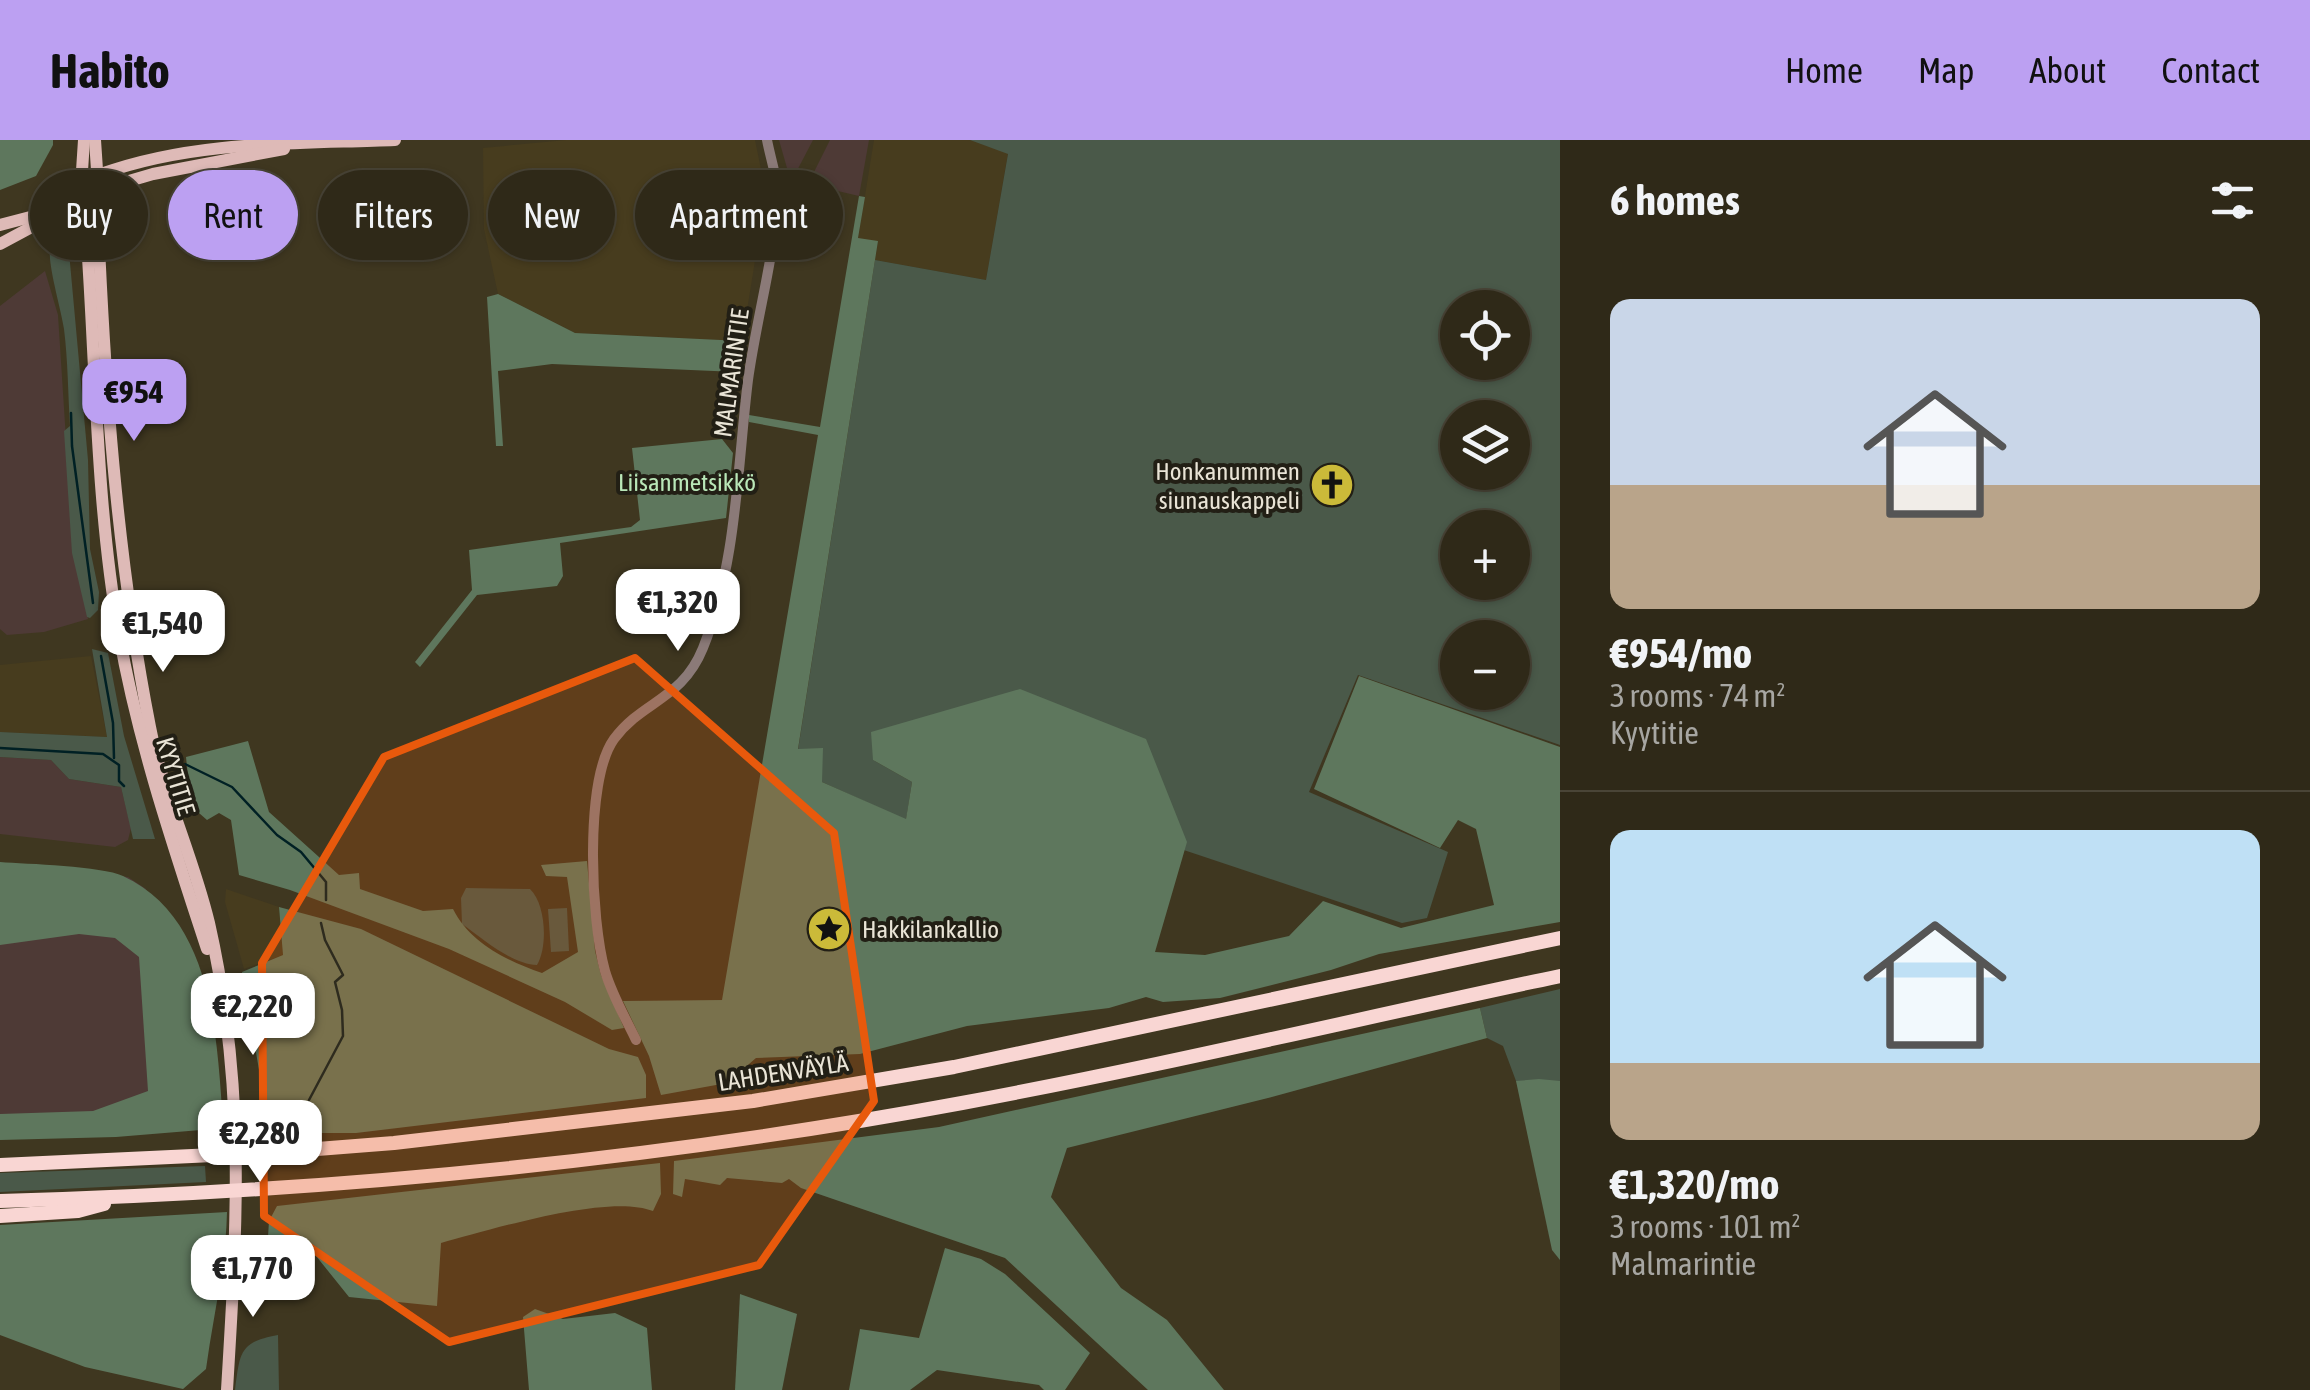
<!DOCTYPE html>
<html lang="en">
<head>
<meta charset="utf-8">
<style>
  body { margin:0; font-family:"Asap Condensed",sans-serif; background:#3b3525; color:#f1f3f6; height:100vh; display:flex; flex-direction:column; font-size:38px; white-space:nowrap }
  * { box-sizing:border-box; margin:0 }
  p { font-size:32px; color:#a7a6a2 }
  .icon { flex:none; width:55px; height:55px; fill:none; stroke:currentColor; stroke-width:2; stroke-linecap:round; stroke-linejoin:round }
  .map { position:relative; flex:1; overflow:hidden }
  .drawer { display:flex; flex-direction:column; background:#2f2918; width:750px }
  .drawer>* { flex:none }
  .guide { position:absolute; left:30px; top:30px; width:950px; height:90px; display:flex; gap:20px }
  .fabs { position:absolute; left:1440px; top:150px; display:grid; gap:20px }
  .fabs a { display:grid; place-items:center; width:90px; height:90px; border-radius:50%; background:#2f2918; box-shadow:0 2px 8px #0004,0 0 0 2px #4a4537; font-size:50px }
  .price { position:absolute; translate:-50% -85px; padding:0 22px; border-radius:20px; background:#fff; color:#222; font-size:32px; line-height:65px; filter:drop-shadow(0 2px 5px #0008) }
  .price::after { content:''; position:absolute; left:50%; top:60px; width:30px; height:22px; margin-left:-15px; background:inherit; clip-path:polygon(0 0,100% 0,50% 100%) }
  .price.selected { background:#bca0f2; color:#111 }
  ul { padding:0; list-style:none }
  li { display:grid; align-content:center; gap:20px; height:530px; padding:0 50px }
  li+li { border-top:2px solid #4a4537 }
  li span { display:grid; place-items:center; height:310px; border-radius:20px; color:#555 }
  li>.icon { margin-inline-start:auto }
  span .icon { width:180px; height:180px; fill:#fffc; stroke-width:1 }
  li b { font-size:42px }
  h2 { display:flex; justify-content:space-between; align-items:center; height:120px; padding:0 50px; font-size:42px }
  .chip { padding:0 35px; border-radius:45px; background:#2f2918; box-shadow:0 2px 8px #0004,0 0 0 2px #4a4537; font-size:35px; line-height:90px }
  .chip.selected { background:#bca0f2; color:#111 }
  header { display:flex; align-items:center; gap:60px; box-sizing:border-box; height:140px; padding:0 50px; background:#bca0f2; color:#111 }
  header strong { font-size:48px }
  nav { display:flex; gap:55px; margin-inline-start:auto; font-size:35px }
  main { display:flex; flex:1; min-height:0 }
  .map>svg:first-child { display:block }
  .commercial { fill:#4e3a36 }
  .built { fill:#473c1e }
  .green { fill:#4a5949; fill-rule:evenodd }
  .forest { fill:#5e775d }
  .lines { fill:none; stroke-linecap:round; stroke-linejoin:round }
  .stream { stroke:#002024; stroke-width:2.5 }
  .minor { stroke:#8b7a78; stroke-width:10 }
  .major { stroke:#debab7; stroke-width:12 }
  .highway { stroke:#f9d6d3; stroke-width:14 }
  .marked { fill:#e8590c; fill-opacity:0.2; stroke:#e8590c; stroke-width:8; stroke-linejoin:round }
  .labels { text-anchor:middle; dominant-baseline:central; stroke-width:8; stroke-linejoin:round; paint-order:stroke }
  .street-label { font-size:25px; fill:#e9e4d6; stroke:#221f15 }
  .poi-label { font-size:25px; fill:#e9e4d6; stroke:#221f15; text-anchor:end }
  .park-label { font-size:25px; fill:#b9e7b8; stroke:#221f15 }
</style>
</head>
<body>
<header>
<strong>Habito</strong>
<nav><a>Home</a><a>Map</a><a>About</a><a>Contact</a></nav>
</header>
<main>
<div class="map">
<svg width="1560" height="1250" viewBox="0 0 1560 1250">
  <rect width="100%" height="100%" fill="#3f3720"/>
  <g class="commercial">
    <polygon points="779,0 813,0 791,42"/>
    <polygon points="830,0 869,0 859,56 808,44"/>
    <polygon points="45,131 58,175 73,408 88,479 44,492 7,495 0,489 0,166"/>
    <polygon points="0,617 51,620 69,639 121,647 131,688 128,700 115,707 0,694"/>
    <polygon points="76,731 128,737 146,749 189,963 99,974 0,975 0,793"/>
  </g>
  <g class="built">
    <polygon points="566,0 755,0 764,44 764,63 758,79 760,90 742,201 575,193 498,154 484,89 483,8"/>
    <polygon points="874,0 970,0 1008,13 986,140 875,120 878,102 858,99"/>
    <polygon points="91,516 107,597 0,592 0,525"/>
    <polygon points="226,749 279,767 283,815 244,829 225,762"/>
  </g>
  <g class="green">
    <path d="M970 0H1560V605L1358 535 1309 652 1448 712 1427 778 1402 783 1109 685 873 620 912 642 906 680 822 642 798 610 875 120 986 140 1008 14ZM1458 168H1512V222H1458ZM1458 278H1512V332H1458ZM1458 388H1512V442H1458ZM1458 498H1512V552H1458Z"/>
    <path d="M63 100 68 101 88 320 90 409 99 452 98 470 90 478 87 477 72 413 64 291 70 286C68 254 68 221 64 189 61 169 48 126 50 110Z"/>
    <polygon points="92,509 108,513 124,596 155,699 133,699 121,647 69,639 51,620 0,617 0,592 107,597"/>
    <path d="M466 748 530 749C546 764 548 807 537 825 513 825 483 799 462 784L461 758Z"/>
    <polygon points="567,768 569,811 551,812 548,769"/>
    <polygon points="1560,849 1560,941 1516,941 1503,906 1487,898 1480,868"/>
    <polygon points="205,1026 206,1042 0,1052 0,1033"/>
    <path d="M278 1195 279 1250H235C240 1213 239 1202 278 1195Z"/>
  </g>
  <g class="forest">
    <polygon points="0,0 53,0 53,5 36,36 0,50"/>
    <polygon points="859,56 865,57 858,98 878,101 798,609 823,608 822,642 906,679 912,642 873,620 871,592 1020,549 1146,599 1187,702 1155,812 1205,815 1289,796 1323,761 1401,788 1494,765 1476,689 1458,680 1440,708 1314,649 1359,536 1560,607 1560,782 1379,814 1331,830 1220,858 1163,862 1146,857 1109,868 967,886 860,914 756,918 727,943 661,955 649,916 623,861 722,860 818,295 749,282 749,275 820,287"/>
    <polygon points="498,154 575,193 742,201 737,232 552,224 498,231 503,306 496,306 487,157"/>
    <polygon points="722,299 733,313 726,378 560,403 563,436 557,446 477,455 420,527 415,522 472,450 469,410 631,387 640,380 632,308"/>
    <path d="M248 601 269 672 339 735 359 733 360 749 423 771 453 769C470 803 507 821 542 833L578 812 567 737 546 736 541 725 587 721 595 811 601 835 624 888 612 890 565 862 449 809 290 750 239 735 231 680 219 673 207 680 191 666 186 617Z"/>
    <path d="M0 722C27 724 102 726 123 736 218 780 217 909 224 997L205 996 201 990 116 997 0 1000V974L93 971 148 951 139 817 115 798 79 794 0 805Z"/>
    <polygon points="279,767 361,789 609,909 638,917 646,935 646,958 356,993 270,993 242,832 283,815"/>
    <polygon points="1480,868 1487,898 1268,958 1067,1008 1051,1057 1121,1148 1167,1180 1224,1250 1148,1250 1005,1118 801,1048 789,1039 782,1043 727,1038 720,1045 685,1039 682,1057 673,1054 674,1021 939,987"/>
    <polygon points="1539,939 1560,941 1560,1120 1552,1110 1516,941"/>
    <path d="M660 1023 661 1054 653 1071C608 1053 490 1090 441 1103L437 1166 349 1157 300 1096 296 1113 282 1114 277 1130 266 1128 269 1081 277 1066Z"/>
    <path d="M227 1072C226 1125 213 1177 206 1229L183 1249 85 1227 0 1195V1085Z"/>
    <polygon points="945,1108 981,1119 1005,1134 1090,1213 1065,1250 1044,1250 1039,1245 937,1230 910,1250 849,1250 860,1189 919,1198"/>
    <polygon points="740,1154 797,1174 782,1250 735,1250"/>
    <polygon points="535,1169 563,1179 615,1173 647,1188 652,1250 529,1250 523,1177"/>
  </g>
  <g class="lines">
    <g class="stream">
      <polyline points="71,273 72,306 93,463"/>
      <polyline points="101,516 113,583 114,618"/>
      <polyline points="0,608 103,614 119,625 119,641 124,646"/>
      <polyline points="185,624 232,647 277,695 301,712 326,742 326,760"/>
      <polyline points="309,960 343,896 342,870 335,842 343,835 325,800 321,783"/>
      <polyline points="284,1099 289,1110 285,1139"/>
    </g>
    <path class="minor" d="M636 900C625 877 612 855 605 831 591 781 584 641 614 599 643 560 682 560 703 508 737 423 737 330 748 240 756 182 772 125 778 67 780 46 771 21 767 0"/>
    <g class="major">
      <polyline points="84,0 82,31 73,44 78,57 90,62"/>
      <polyline points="95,0 97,30"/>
      <path d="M101 34C195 0 297 4 395 0"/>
      <polyline points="105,48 153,34 284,9"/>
      <path d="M97 60C104 236 116 414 150 587 163 654 193 716 209 783 246 946 237 1086 227 1250"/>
      <path d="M84 61C96 204 94 353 119 494 138 602 173 705 207 809"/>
      <polyline points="0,85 38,75"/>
      <polyline points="0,104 67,68 78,57"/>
    </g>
    <g class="highway">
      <polyline points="0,1025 279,1012 394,1003 753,961 954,927 1560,798"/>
      <path d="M0 1061C323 1052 644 1022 962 963 1162 926 1361 878 1560 836"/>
      <polyline points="0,1076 78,1071 104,1064"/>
    </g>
  </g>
  <path class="marked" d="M635 518 834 693 874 961 759 1125 449 1202 264 1076 262 823 384 617Z"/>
  <defs>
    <g id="church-disc" transform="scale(2.25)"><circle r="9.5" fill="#cbba39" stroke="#221f15"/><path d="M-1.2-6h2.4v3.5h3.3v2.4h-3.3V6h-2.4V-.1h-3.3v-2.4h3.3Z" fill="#111"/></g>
    <g id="sight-disc" transform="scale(2.25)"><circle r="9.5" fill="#cbba39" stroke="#221f15"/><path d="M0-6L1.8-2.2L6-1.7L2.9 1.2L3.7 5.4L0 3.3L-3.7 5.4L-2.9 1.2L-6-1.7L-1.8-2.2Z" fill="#111"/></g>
  </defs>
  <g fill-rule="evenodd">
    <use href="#church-disc" x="1332" y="345"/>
    <use href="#sight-disc" x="829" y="789"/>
  </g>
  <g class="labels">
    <g class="street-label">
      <text transform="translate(731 233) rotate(-82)">MALMARINTIE</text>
      <text transform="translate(176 636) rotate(73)">KYYTITIE</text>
      <text transform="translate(783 932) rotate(-9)">LAHDENVÄYLÄ</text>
    </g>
    <g class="poi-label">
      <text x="1300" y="331">Honkanummen<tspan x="1300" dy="29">siunauskappeli</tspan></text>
      <text x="862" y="789" text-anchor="start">Hakkilankallio</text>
    </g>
    <g class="park-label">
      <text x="687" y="342">Liisanmetsikkö</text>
    </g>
  </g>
</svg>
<div class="fabs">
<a><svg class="icon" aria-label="locate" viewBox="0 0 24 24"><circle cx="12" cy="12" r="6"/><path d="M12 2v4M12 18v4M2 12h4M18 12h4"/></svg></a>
<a><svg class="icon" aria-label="layers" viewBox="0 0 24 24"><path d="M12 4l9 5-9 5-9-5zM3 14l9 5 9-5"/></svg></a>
<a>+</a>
<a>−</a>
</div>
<b class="price selected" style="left:134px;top:304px">€954</b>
<b class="price" style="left:678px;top:514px">€1,320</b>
<b class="price" style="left:163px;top:535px">€1,540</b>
<b class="price" style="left:253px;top:918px">€2,220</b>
<b class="price" style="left:260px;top:1045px">€2,280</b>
<b class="price" style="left:253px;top:1180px">€1,770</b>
<div class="guide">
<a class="chip">Buy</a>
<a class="chip selected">Rent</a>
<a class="chip">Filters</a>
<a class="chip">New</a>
<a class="chip">Apartment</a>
</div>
</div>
<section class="drawer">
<h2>6 homes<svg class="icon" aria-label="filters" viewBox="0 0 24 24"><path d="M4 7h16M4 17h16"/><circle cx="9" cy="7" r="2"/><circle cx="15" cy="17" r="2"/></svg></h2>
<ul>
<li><span style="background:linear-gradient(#c9d6e8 60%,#b9a48a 0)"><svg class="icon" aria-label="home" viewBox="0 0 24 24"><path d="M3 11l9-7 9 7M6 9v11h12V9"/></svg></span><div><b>€954/mo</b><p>3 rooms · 74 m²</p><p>Kyytitie</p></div></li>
<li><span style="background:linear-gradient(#bfe0f5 75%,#b9a48a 0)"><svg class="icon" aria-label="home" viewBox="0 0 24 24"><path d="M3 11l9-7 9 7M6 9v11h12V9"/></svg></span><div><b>€1,320/mo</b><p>3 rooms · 101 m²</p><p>Malmarintie</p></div></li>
</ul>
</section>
</main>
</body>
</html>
